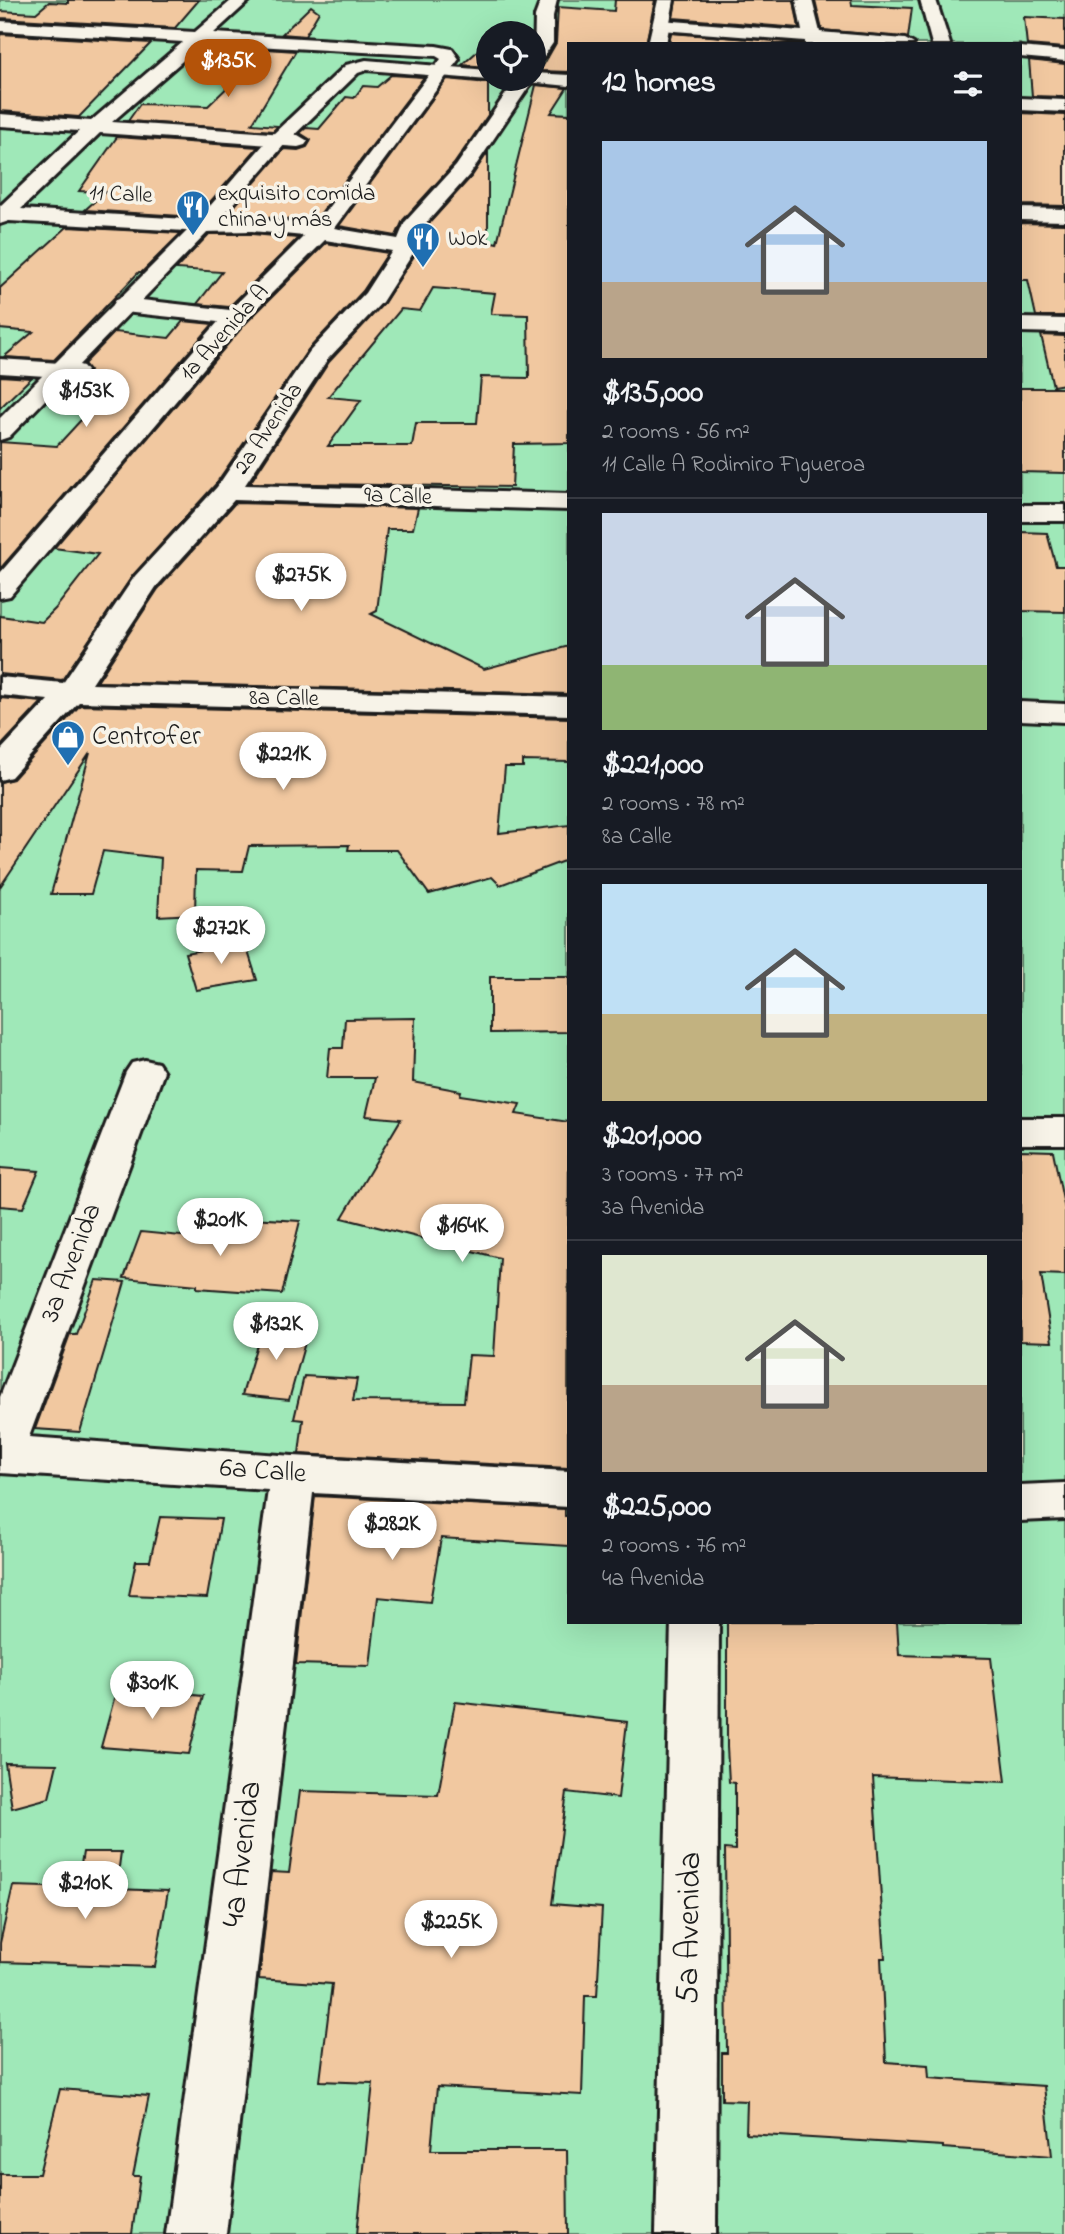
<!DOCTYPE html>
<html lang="en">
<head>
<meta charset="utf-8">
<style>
  body { margin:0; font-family:"Indie Flower",sans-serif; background:#20242c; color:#f1f3f6; height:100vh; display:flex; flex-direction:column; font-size:26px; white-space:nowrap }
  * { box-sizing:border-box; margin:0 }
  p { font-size:23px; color:#9ea1a6 }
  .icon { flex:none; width:38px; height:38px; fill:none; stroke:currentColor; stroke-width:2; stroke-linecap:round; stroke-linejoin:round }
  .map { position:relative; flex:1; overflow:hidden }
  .drawer { position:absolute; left:567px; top:42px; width:455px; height:1582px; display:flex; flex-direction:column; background:#171b24; border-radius:0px; box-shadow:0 7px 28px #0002 }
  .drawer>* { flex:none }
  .tools { position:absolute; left:476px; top:21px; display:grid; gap:14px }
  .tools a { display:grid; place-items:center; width:70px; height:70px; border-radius:50%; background:#171b24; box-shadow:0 7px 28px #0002; font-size:35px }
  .price { position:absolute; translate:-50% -60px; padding:0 16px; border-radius:24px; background:#fff; color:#222; font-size:23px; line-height:46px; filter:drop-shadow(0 2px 4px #0008) }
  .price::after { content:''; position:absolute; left:50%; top:42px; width:21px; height:16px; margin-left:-10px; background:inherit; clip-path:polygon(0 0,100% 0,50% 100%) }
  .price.on { background:#b45309; color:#fff }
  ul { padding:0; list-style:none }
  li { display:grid; align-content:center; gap:14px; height:371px; padding:0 35px }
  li+li { border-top:2px solid #363941 }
  li span { display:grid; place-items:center; height:217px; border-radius:0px; color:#555 }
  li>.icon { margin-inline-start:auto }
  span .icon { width:126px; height:126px; fill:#fffc; stroke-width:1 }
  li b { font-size:30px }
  h2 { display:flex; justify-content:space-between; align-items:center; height:84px; padding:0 35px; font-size:30px }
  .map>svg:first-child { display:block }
  .green { fill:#9fe8b8; stroke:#5e826a; stroke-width:2; fill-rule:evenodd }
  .building { fill:#f1c8a0; stroke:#1c1c1c; stroke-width:2; fill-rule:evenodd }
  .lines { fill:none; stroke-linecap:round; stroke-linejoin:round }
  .minor-casing { stroke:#1c1c1c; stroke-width:6 }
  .tertiary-casing { stroke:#1c1c1c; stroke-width:6 }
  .minor { fill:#f7f3e8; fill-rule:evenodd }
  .tertiary { fill:#f7f3e8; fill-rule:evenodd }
  .labels { text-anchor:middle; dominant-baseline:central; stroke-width:7; stroke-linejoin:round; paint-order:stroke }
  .far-poi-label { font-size:23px; fill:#1c1c1c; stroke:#f7f3e8; text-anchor:start }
  .far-street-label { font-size:23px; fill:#1c1c1c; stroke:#f7f3e8 }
  .poi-label { font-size:28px; fill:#1c1c1c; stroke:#f7f3e8; text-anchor:start }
  .street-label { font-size:28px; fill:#1c1c1c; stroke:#f7f3e8 }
  .near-street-label { font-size:33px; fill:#1c1c1c; stroke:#f7f3e8 }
</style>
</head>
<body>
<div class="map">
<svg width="1065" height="2234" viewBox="0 0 1065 2234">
  <rect width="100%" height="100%" fill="#f5e6d2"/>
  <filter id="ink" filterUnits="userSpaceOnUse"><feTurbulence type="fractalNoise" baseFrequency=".0143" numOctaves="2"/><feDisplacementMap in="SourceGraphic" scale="14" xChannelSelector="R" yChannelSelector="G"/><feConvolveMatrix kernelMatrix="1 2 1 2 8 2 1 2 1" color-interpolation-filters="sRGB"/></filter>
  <g filter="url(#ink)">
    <path class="green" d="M0 0H1065V2234H0ZM488 33H534V79H488ZM569 44H1020V1622H569Z"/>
    <g class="building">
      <polygon points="68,0 199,0 175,28 0,18 0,11 36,13 49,2 68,3"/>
      <polygon points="615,0 655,0 646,44 569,44 569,72 540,71 556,43 558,7 614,11"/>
      <polygon points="676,0 794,0 799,28 673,18"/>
      <polygon points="815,0 851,0 852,5 912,8 908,38 822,30"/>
      <polygon points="311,6 319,12 305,36 282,34"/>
      <polygon points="1024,17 1065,19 1065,48 1027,45"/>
      <polygon points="671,33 802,43 802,44 669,44"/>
      <polygon points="0,34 151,43 79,117 0,111"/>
      <polygon points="488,42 488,67 462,65"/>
      <polygon points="267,49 296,51 252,124 278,126 273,131 128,121 140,104 208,106"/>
      <polygon points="1029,60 1065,64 1065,97 1032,96"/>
      <polygon points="391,75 424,77 314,222 252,216 225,217 284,149 298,150 307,147 311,140 300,133 306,128 319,129 346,97 354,98 363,86 377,87"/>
      <polygon points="447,79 488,83 488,115 454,164 403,220 396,236 339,226"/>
      <path d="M536 85 567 88 551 113 569 114V443L514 444 512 487 250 483 329 362 384 303 419 248 424 229 472 176 488 152V241L497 243ZM433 288 495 293 491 314 528 315 529 378 481 377 477 423H416L412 446H328L361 400 328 397 401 309 420 311Z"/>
      <polygon points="1020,113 1065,115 1065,206 1020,205"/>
      <polygon points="117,137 258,147 197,217 85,210 105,192 79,191"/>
      <polygon points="1020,223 1065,224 1065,316 1036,316 1028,280 1020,280"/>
      <polygon points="67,227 181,233 142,272 139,272 54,360 4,357 33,332 0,329 0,288"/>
      <polygon points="209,234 252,234 298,238 229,307 197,304 222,272 176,269"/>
      <polygon points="326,243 388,253 363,291 308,350 215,485 133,575 62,680 0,674 0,616 42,622 55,609 98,554 54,548 245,324"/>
      <polygon points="183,321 213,324 0,569 0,442 57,446 118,380 86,377 90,371 84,364 115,332 169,338"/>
      <polygon points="1041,335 1065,336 1065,384 1053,386"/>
      <polygon points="0,376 31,378 0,408"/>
      <polygon points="1020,388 1065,388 1065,473 1020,472"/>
      <polygon points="235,503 418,508 413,529 387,529 377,611 371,614 484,669 569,646 569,694 97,682 158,589"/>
      <polygon points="1020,532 1047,533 1056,566 1065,566 1065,612 1020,611"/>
      <polygon points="0,698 42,702 0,747"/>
      <polygon points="80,705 569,718 569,762 523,761 523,767 505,767 499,833 569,825 569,859 500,885 492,877 429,894 397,850 348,850 349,845 249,846 243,871 196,870 195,914 158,916 161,858 103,851 91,894 51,894 90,753 0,887 0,782 13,779"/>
      <polygon points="245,942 257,980 196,990 185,953"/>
      <polygon points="490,977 569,977 569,1032 490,1033"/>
      <polygon points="415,1018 413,1082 461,1091 460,1095 520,1104 516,1114 569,1122 568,1468 299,1454 303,1420 294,1419 304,1376 357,1379 353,1401 464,1402 469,1355 494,1356 500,1258 342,1218 401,1119 366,1116 375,1078 327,1078 330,1048 343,1048 345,1019"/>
      <polygon points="1020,1150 1053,1151 1065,1210 1065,1275 1041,1274 1052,1342 1020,1341"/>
      <polygon points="0,1168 39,1171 23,1208 0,1206"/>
      <polygon points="251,1218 300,1221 282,1294 197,1288 197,1285 124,1278 141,1232 211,1239 215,1226 248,1229"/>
      <polygon points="96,1280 125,1282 80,1432 35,1429 70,1334 76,1334"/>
      <polygon points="263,1324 309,1328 289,1400 242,1395"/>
      <polygon points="315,1496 565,1509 565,1516 569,1516 569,1546 441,1538 430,1602 378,1597 370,1666 296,1664"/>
      <polygon points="160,1517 221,1519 207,1598 129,1595 136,1561 150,1561"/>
      <polygon points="727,1622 897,1622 899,1655 991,1658 1006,1782 873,1777 885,1958 881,1958 886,2062 928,2065 929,2078 1044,2086 1052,2156 943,2148 943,2146 746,2134 747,2101 722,2100 722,2053 727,2053 725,1849 735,1850 735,1783 729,1782 727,1747"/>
      <polygon points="117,1688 203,1696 189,1754 101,1747"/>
      <polygon points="455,1702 627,1722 618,1798 567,1792 552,1904 602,1908 597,1996 585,1996 582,2095 437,2087 431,2150 567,2150 568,2234 357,2234 373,2083 320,2081 332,1984 259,1979 271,1872 289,1873 300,1791 438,1795"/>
      <polygon points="5,1763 57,1764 49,1798 12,1808"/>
      <polygon points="83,1852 121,1852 116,1889 168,1891 155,1967 0,1962 0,1943 13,1886 77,1888"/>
      <polygon points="60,2089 149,2096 133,2176 140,2176 132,2234 0,2234 0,2174 39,2174"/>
    </g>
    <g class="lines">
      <g class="minor-casing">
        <g id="minor">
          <path d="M232 0H250L214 33 436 46 452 49 459 59 334 228 398 239 405 222 456 166 516 79H534L470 174 422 228 417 247 382 302 327 360 245 485 569 494V510L234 500 156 587 92 684 569 697V715L79 702 11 777 0 780V751L48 700 0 695V677L63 683 135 576 217 487 310 351 365 293 392 251 325 240 243 322 10 596 0 598V573L218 322 124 312 116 310 113 305 116 300 124 298 230 310 304 236 252 231 203 232 9 221 0 224V206L79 131 0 126V114L91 121 183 42 0 31V21L195 32ZM203 43 436 56 441 59 315 225 252 219 203 220 21 209 100 133 298 147 305 145 308 141 298 135 112 122Z"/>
          <polygon points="541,0 557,0 553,16 553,43 540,62 534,63 535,16"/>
          <polygon points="796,0 812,0 820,32 905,39 914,44 805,44 805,41 661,30 652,25 661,20 802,31"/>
          <polygon points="920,0 936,0 950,44 932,44"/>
          <polygon points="1020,47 1065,51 1065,61 1020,57"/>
          <polygon points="1020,98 1065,100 1065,112 1020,110"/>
          <polygon points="1020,208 1065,209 1065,221 1020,220"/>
          <polygon points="1020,318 1065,319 1065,333 1020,332"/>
          <polygon points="0,359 75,364 83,366 87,371 83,376 75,378 0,373"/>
          <rect x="1020" y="505" width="45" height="16"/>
          <polygon points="1020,702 1065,704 1065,722 1020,720"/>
          <polygon points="145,1060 158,1063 164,1072 29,1437 293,1456 569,1471 569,1507 313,1493 226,2234 166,2234 268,1490 0,1473 0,1397 126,1072 132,1063"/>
          <rect x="1020" y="1118" width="45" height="26"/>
          <polygon points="1065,1483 1065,1519 1020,1521 1020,1485"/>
        </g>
      </g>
      <g class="tertiary-casing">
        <g id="tertiary">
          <polygon points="658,0 674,0 666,44 648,44"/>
          <polygon points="366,60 488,70 488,79 495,79 488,80 367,70 358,73 285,144 210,230 9,437 0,440 0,418 196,222 271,136 346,65"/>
          <polygon points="534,73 569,75 569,86 528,82 525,79 534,79"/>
          <polygon points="671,1622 719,1622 716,2234 656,2234"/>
        </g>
      </g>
      <use href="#minor" class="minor"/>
      <use href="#tertiary" class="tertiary"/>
    </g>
  </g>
  <defs>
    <g id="restaurant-pin" transform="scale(1.75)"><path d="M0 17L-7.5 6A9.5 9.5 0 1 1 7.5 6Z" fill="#1f6fb2" stroke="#f7f3e8"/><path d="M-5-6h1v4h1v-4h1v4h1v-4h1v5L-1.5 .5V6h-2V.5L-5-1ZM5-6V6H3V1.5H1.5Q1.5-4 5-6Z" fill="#fff"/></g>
    <g id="shop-pin" transform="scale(1.75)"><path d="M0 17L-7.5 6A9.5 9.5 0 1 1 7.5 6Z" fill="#1f6fb2" stroke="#f7f3e8"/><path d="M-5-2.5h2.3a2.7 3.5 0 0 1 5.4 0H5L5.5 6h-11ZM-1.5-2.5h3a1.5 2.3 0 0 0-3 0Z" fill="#fff"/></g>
  </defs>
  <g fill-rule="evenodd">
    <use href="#restaurant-pin" x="193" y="207"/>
    <use href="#restaurant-pin" x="423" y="239"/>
    <use href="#shop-pin" x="68" y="737"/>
  </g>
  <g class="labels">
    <g class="far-poi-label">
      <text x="218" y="194">exquisito comida<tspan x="218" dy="26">china y más</tspan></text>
      <text x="448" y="239">Wok</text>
    </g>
    <g class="far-street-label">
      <text transform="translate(121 195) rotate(3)">11 Calle</text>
      <text transform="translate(225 333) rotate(-48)">1a Avenida A</text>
      <text transform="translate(269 429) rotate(-56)">2a Avenida</text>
      <text transform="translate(398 497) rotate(2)">9a Calle</text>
      <text transform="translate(284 699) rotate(1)">8a Calle</text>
    </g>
    <g class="poi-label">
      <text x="92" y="737">Centrofer</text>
    </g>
    <g class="street-label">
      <text transform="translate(72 1263) rotate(-69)">3a Avenida</text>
      <text transform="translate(263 1472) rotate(4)">6a Calle</text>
    </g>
    <g class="near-street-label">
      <text transform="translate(243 1854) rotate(-83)">4a Avenida</text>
      <text transform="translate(690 1928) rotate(-89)">5a Avenida</text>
    </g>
  </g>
</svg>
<div class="tools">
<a><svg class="icon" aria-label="locate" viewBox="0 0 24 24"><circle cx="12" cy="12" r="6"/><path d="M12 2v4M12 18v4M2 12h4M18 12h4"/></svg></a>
</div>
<b class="price on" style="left:228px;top:99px">$135K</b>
<b class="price" style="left:86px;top:429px">$153K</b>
<b class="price" style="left:301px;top:613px">$275K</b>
<b class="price" style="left:283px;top:792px">$221K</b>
<b class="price" style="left:221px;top:966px">$272K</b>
<b class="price" style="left:220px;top:1258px">$201K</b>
<b class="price" style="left:462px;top:1264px">$164K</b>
<b class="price" style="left:276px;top:1362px">$132K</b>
<b class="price" style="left:392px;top:1562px">$282K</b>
<b class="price" style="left:152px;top:1721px">$301K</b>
<b class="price" style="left:85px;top:1921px">$210K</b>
<b class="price" style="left:451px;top:1960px">$225K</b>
<section class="drawer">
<h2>12 homes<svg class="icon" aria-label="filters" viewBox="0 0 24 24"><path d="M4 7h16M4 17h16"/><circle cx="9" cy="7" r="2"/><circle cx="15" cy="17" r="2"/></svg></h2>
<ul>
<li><span style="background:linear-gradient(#a9c7e8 65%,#b9a48a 0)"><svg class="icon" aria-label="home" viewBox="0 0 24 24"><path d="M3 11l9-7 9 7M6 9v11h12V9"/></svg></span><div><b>$135,000</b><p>2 rooms · 56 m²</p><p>11 Calle A Rodimiro FIgueroa</p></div></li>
<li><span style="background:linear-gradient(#c9d6e8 70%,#8fb573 0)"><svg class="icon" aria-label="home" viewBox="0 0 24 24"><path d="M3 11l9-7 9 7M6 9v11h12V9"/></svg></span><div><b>$221,000</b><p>2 rooms · 78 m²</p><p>8a Calle</p></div></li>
<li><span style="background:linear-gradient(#bfe0f5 60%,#c2b280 0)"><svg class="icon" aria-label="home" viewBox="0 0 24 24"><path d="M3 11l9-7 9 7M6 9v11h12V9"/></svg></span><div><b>$201,000</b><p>3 rooms · 77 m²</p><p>3a Avenida</p></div></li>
<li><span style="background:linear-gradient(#dfe7d0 60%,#b9a48a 0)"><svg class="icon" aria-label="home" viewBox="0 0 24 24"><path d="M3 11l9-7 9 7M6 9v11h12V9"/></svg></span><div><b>$225,000</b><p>2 rooms · 76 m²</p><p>4a Avenida</p></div></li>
</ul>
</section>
</div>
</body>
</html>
